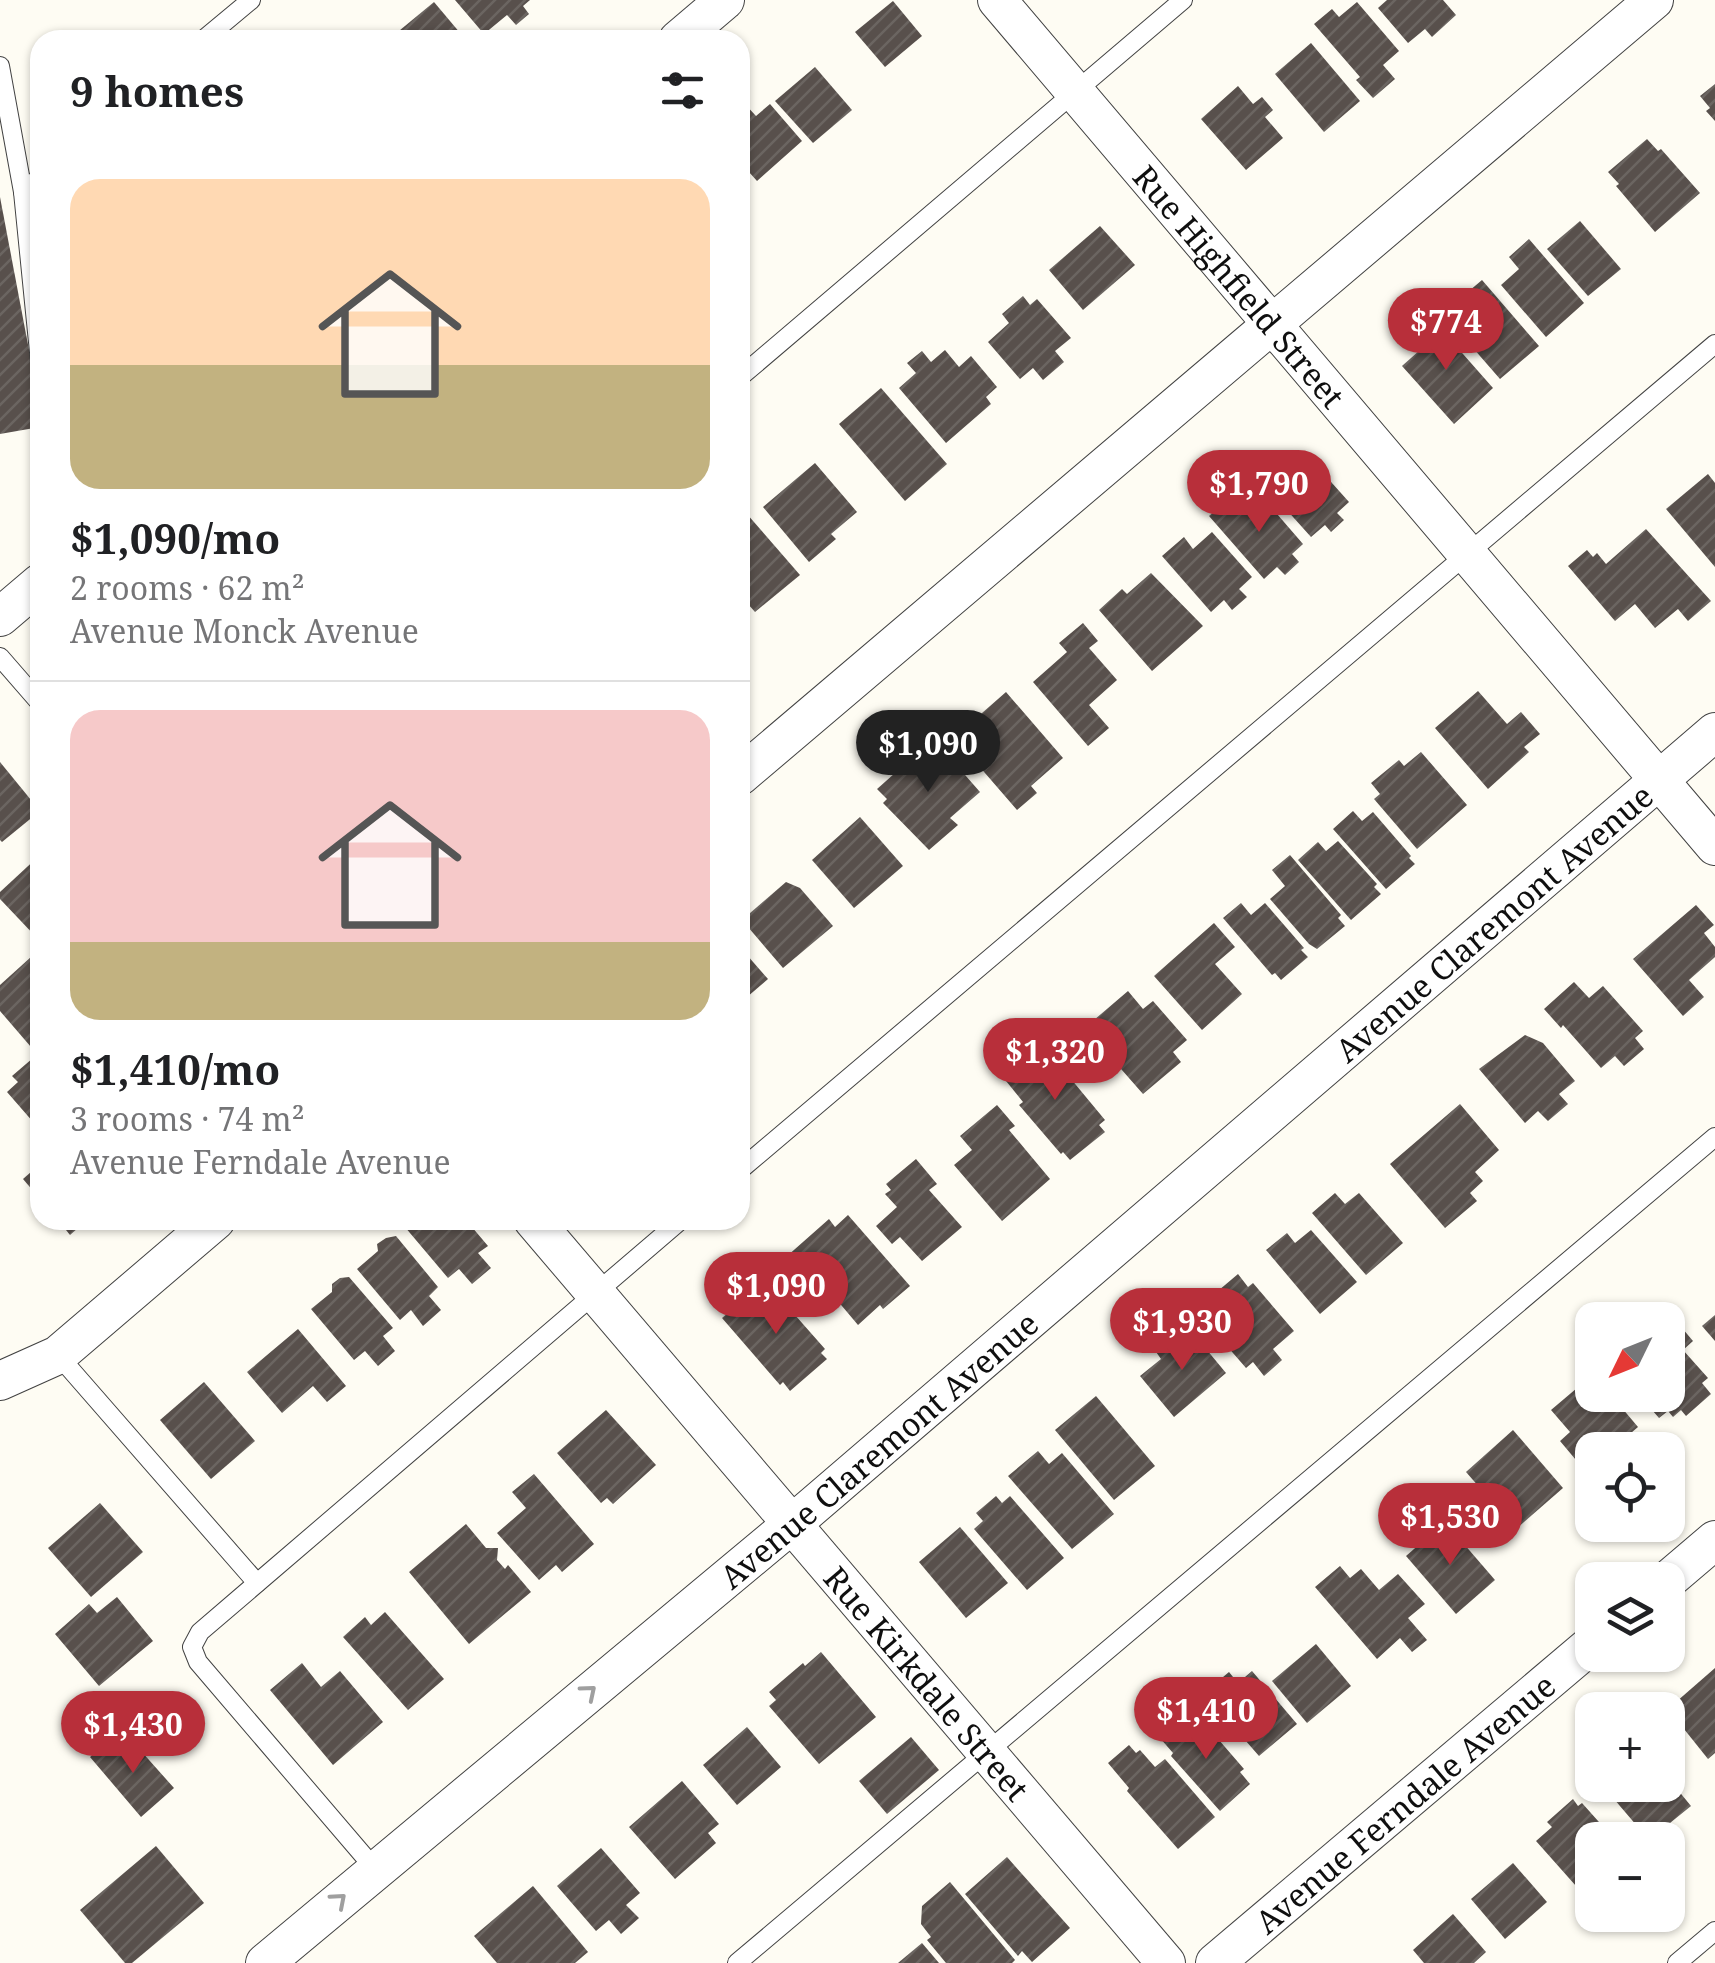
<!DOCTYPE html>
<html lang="en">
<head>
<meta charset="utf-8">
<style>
  body { margin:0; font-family:"Noto Serif",serif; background:#f6f6f6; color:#202124; height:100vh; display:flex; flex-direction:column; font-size:38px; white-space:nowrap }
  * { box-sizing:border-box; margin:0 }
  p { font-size:32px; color:#757577 }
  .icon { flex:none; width:55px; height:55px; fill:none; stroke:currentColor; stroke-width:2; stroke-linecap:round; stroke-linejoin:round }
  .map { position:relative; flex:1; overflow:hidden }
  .details { position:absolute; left:30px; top:30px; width:720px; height:1200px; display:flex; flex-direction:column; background:#fff; border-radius:30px; box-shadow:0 2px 8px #0004 }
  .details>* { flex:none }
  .needle { width:65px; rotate:227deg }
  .tools { position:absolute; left:1575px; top:1302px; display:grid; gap:20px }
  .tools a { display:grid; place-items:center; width:110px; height:110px; border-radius:20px; background:#fff; box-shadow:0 2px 8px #0004; font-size:50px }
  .price { position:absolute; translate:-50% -85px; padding:0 22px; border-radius:35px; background:#b82f3a; color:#fff; font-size:32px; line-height:65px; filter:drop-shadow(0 2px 5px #0008) }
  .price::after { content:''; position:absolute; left:50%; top:60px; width:30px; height:22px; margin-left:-15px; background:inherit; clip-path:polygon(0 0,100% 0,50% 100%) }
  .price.selected { background:#222; color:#fff }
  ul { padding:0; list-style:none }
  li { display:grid; align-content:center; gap:20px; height:530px; padding:0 40px }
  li+li { border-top:2px solid #e0e0e0 }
  li span { display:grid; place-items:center; height:310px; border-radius:30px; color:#555 }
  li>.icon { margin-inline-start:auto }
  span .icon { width:180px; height:180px; fill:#fffc; stroke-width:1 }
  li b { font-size:42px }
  h2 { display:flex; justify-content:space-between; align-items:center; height:120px; padding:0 40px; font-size:42px }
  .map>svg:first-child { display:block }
  .building { fill:url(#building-hatch) }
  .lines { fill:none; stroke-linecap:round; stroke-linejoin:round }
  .service-casing { stroke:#424242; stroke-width:20 }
  .minor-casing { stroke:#424242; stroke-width:40 }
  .service { stroke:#fff; stroke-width:18 }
  .minor { stroke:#fff; stroke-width:38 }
  .oneway { stroke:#9f9f9f }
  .labels { text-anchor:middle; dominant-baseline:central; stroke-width:10; stroke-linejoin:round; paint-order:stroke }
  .street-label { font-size:32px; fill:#0f0f0f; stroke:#fff }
</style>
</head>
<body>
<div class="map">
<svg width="1715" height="1963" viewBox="0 0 1715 1963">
  <defs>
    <pattern id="building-hatch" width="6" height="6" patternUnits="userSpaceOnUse" patternTransform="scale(2.5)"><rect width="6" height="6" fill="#58504c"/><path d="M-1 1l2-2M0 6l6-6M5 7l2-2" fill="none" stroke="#6b6561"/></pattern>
  </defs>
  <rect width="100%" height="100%" fill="#fefcf3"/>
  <g class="building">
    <polygon points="455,0 530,0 523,6 529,14 516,25 507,15 484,34"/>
    <polygon points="1387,0 1443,0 1456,15 1432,37 1425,29 1408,43 1378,8"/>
    <polygon points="893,1 922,36 885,67 855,32"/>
    <polygon points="434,2 466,40 388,40"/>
    <polygon points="1357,2 1399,51 1383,65 1395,79 1373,98 1356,80 1360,77 1314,24 1332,9 1339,17"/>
    <polygon points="1311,43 1360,101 1324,132 1275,74"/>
    <polygon points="815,67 852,110 813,143 775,101"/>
    <polygon points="1715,84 1715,121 1706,111 1710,108 1700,96"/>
    <polygon points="1238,86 1253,104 1262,97 1273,110 1265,117 1283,138 1246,170 1201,119"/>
    <polygon points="744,103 756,116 770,104 802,141 757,181 740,162 740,107"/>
    <polygon points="1647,139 1658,151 1661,149 1700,193 1655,232 1616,186 1619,184 1608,172"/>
    <polygon points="0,197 40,408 40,427 0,434"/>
    <polygon points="1580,221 1621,269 1588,296 1547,249"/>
    <polygon points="1100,226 1135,265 1083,310 1049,270"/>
    <polygon points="1529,239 1584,303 1546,337 1501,285 1519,269 1509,257"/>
    <polygon points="1482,280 1539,346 1500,379 1453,325 1473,309 1462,297"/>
    <polygon points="1023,296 1030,305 1037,299 1071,338 1055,351 1064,362 1043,380 1033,368 1020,379 988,342 1009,323 1002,314"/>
    <polygon points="1433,320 1493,388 1454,424 1402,366 1420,350 1411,340"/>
    <polygon points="945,350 959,367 971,356 997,387 986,397 991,404 946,443 899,388 916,373 907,363 922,351 931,362"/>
    <polygon points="881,388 947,464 905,501 839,424"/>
    <polygon points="1306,454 1349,502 1337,513 1344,520 1331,532 1325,525 1311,537 1267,488"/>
    <polygon points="815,463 857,512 831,534 836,539 809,562 763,507"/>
    <polygon points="1708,474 1715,483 1715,567 1666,509"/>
    <polygon points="1258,492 1303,544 1292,554 1299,562 1285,575 1277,567 1264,579 1209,516 1230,497 1239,509"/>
    <polygon points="740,506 800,575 755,612 740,595"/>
    <polygon points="1646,529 1711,601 1688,621 1678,609 1655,628 1635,604 1615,621 1568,566 1587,550 1593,557 1597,553 1606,564"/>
    <polygon points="1212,532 1252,577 1239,589 1247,597 1232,610 1224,600 1211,612 1162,556 1184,537 1193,549"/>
    <polygon points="1151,573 1203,626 1152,671 1099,610 1122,589 1127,594"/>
    <polygon points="1083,623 1098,641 1089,648 1117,680 1089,705 1109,728 1088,746 1033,682 1067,652 1059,643"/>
    <polygon points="1478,691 1507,724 1521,712 1540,734 1524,747 1529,752 1488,789 1435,728"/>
    <polygon points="1006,692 1063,758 1031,786 1037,793 1017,810 959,743 978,726 974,720"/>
    <polygon points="930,742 941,755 944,751 980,792 950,818 958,825 929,850 883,803 887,799 877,789"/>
    <polygon points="1421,752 1467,805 1417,849 1374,799 1380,794 1371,783 1399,760 1404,766"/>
    <polygon points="0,762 40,811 2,842 0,840"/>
    <polygon points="1353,811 1362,821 1373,812 1411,856 1409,858 1415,864 1386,889 1333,829"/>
    <polygon points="860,817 903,866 854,908 812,860"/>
    <polygon points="1338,841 1377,884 1374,887 1381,894 1351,920 1298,860 1318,842 1326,851"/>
    <polygon points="40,855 40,934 37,938 0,899 0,892"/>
    <polygon points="1290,855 1341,915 1338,918 1345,926 1317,949 1309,944 1270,899 1285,886 1272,870"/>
    <polygon points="786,882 800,888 833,926 783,968 742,920"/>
    <polygon points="1241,903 1251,915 1265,903 1304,948 1301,950 1308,957 1281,980 1275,973 1272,975 1223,918"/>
    <polygon points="1696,905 1714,925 1704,933 1715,947 1715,957 1689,980 1704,997 1683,1016 1633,959"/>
    <polygon points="1214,923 1235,947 1215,964 1242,994 1202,1030 1154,976"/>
    <polygon points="740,947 768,979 740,1003"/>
    <polygon points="31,957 40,968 40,1038 31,1047 0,1011 0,985"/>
    <polygon points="1574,982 1589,998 1603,986 1643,1031 1635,1038 1644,1049 1624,1066 1615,1056 1601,1068 1563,1025 1561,1028 1544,1009"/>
    <polygon points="1128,991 1143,1009 1153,1001 1187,1040 1173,1052 1181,1062 1143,1094 1100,1045 1108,1038 1094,1020"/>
    <polygon points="1525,1035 1543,1043 1575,1081 1559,1094 1568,1104 1548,1121 1538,1111 1525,1123 1479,1069"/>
    <polygon points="1042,1044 1105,1120 1099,1125 1105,1132 1070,1160 1063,1152 1061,1154 1019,1105 1023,1102 1002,1076"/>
    <polygon points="40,1052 40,1117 34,1123 7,1092 18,1082 12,1076"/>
    <polygon points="1460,1104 1499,1150 1475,1172 1483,1181 1470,1193 1477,1201 1445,1228 1390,1164"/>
    <polygon points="997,1105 1015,1126 1009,1130 1050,1179 1002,1221 954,1165 972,1150 960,1136"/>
    <polygon points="916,1159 937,1184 929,1190 962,1227 922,1261 900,1237 892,1244 876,1226 897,1207 885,1194 891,1190 886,1184"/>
    <polygon points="40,1164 40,1199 23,1179"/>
    <polygon points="1335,1193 1345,1204 1359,1193 1403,1243 1366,1275 1312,1213"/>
    <polygon points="848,1215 910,1286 883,1309 880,1305 858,1325 831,1293 823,1300 786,1257 829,1219 835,1227"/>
    <polygon points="58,1220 87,1220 70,1235"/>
    <polygon points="399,1220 466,1220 488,1246 478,1253 491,1268 472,1284 459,1269 448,1278"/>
    <polygon points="1311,1230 1357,1282 1320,1314 1266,1250 1287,1233 1295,1243"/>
    <polygon points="396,1236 438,1287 429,1296 441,1310 423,1326 411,1310 400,1320 357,1269 378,1251 377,1244 386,1238"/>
    <polygon points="1238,1274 1248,1287 1253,1283 1294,1331 1273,1349 1282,1360 1264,1376 1253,1362 1246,1368 1207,1323 1211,1320 1199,1307"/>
    <polygon points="349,1277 393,1328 383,1336 395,1351 378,1366 365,1351 354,1360 311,1309 332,1292 332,1284 340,1278"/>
    <polygon points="765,1281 825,1349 821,1353 827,1359 790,1391 783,1382 780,1385 722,1318"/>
    <polygon points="1671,1315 1693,1341 1683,1350 1708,1378 1702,1383 1711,1394 1686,1416 1681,1410 1673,1417 1668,1411 1659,1418 1639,1395 1668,1395 1668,1318"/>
    <polygon points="1715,1315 1715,1341 1702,1326"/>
    <polygon points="298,1329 346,1386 327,1402 313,1386 282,1413 247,1372"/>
    <polygon points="1192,1332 1226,1373 1174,1417 1140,1376 1161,1359 1154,1349 1166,1339 1173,1347"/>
    <polygon points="1590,1377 1592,1395 1611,1395 1638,1427 1611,1450 1592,1450 1592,1463 1589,1459 1581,1466 1560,1441 1570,1432 1551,1410"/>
    <polygon points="204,1382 255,1441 211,1479 160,1420"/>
    <polygon points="1096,1396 1155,1466 1114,1500 1055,1430"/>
    <polygon points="606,1410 656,1465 613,1504 607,1498 601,1503 557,1453"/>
    <polygon points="1513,1430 1563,1488 1516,1529 1466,1472"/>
    <polygon points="1038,1451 1049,1464 1062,1453 1114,1514 1072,1549 1008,1476"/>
    <polygon points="534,1474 594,1544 562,1572 556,1565 539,1580 497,1533 526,1508 512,1492"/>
    <polygon points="996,1496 1002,1503 1010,1496 1064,1558 1027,1590 974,1529 983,1521 976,1513"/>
    <polygon points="100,1503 143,1552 91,1597 48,1548"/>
    <polygon points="1445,1522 1495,1580 1456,1614 1406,1556"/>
    <polygon points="466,1524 486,1548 498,1548 497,1560 505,1569 508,1565 531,1592 469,1644 409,1572"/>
    <polygon points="960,1527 1008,1583 966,1618 919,1562"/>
    <polygon points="1340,1566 1350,1578 1361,1569 1379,1590 1398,1574 1425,1604 1408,1618 1427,1640 1412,1652 1400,1638 1377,1659 1315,1587"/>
    <polygon points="117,1597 153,1641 99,1686 55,1634 89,1604 97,1613"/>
    <polygon points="385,1612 444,1679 408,1710 343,1637 365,1617 371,1625"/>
    <polygon points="1316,1644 1351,1686 1307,1723 1272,1681"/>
    <polygon points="821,1652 876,1717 819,1764 769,1706 776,1700 769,1692 803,1663 805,1666"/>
    <polygon points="302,1663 321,1687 340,1671 383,1722 333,1765 270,1690"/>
    <polygon points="1715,1668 1715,1753 1708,1759 1668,1709"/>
    <polygon points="1252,1671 1297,1724 1259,1756 1204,1693 1229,1672 1238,1683"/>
    <polygon points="1184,1717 1197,1732 1206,1725 1244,1769 1240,1772 1250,1784 1220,1811 1171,1756 1173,1753 1160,1738"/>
    <polygon points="747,1727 781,1767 737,1805 703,1765"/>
    <polygon points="911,1737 939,1770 887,1814 859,1781"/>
    <polygon points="110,1740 121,1752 133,1742 174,1788 141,1817 90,1757"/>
    <polygon points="1129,1745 1136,1753 1140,1750 1155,1767 1165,1759 1215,1817 1178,1849 1127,1791 1129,1788 1108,1763"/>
    <polygon points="1668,1769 1672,1774 1668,1778 1691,1806 1649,1840 1602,1785 1668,1785"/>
    <polygon points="682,1781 719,1824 708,1833 716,1843 675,1879 629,1827"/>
    <polygon points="1573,1799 1578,1806 1582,1803 1615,1840 1592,1840 1592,1904 1536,1841 1552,1827 1547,1822"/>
    <polygon points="156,1846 204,1903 132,1963 125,1963 80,1910"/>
    <polygon points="601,1848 640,1893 626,1905 639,1918 621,1934 609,1920 596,1931 557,1886"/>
    <polygon points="1007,1857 1070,1928 1032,1962 1022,1951 1018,1956 965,1894"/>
    <polygon points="1513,1863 1547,1902 1505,1939 1471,1899"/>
    <polygon points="950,1882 1015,1960 1012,1963 946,1963 927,1940 931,1937 921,1924 922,1906"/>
    <polygon points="533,1886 588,1952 575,1963 497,1963 474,1936"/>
    <polygon points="1453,1914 1486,1952 1474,1963 1424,1963 1413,1950"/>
    <polygon points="922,1943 939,1963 898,1963"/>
  </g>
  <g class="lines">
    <g class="service-casing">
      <g id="service">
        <polyline points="203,40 251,0"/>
        <polyline points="0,66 23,192 40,362"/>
        <polyline points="23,192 40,177"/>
        <polyline points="740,377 1183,0"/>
        <polyline points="0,657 40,703"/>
        <polyline points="740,1170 1715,344"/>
        <polyline points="58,1355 257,1583"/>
        <polyline points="375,1869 198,1662 192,1647 200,1632 681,1220"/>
        <polyline points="737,1963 1715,1137"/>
        <polyline points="1677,1963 1715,1931"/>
      </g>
    </g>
    <g class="minor-casing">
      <g id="minor">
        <path id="s1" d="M997 0 1715 846"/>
        <polyline points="678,40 725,0"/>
        <polyline points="0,617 40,583"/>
        <polyline points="740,776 1654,0"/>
        <path id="s2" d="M533 1220 1166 1963"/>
        <polyline points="0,1381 58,1355 216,1220"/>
        <polyline points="1668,1580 1715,1540"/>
        <path id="s3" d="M265 1963 792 1524 1715 732"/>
        <path id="s4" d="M1215 1963 1592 1644"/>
      </g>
    </g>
    <use href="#service" class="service"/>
    <use href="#minor" class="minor"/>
  </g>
  <defs><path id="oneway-chevron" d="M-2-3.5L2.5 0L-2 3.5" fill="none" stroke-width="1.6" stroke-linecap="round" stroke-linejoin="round" transform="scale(2.5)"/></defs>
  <g class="oneway">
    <use href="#oneway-chevron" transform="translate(589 1692) rotate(-40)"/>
    <use href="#oneway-chevron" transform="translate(339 1900) rotate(-41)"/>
  </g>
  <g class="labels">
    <g class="street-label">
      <text stroke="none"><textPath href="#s1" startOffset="375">Rue Highfield Street</textPath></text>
      <text stroke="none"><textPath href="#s3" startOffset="1610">Avenue Claremont Avenue</textPath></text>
      <text stroke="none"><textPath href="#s3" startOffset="800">Avenue Claremont Avenue</textPath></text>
      <text stroke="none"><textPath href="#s2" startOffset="608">Rue Kirkdale Street</textPath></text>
      <text stroke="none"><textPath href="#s4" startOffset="248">Avenue Ferndale Avenue</textPath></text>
    </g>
  </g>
</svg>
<div class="tools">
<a><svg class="needle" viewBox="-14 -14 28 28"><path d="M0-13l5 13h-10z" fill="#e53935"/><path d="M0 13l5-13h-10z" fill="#757577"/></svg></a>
<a><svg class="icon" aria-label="locate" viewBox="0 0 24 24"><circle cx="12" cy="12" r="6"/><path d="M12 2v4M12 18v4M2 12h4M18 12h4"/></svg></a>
<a><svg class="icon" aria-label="layers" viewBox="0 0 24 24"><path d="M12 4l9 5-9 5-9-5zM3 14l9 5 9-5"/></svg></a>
<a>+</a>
<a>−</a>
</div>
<b class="price" style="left:1446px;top:373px">$774</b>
<b class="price" style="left:1259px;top:535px">$1,790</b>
<b class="price selected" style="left:928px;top:795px">$1,090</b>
<b class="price" style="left:1055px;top:1103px">$1,320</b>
<b class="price" style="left:776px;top:1337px">$1,090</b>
<b class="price" style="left:1182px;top:1373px">$1,930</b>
<b class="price" style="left:1450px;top:1568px">$1,530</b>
<b class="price" style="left:1206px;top:1762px">$1,410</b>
<b class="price" style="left:133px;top:1776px">$1,430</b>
<section class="details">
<h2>9 homes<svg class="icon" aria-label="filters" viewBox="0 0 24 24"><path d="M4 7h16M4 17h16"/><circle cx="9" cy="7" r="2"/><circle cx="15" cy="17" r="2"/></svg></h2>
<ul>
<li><span style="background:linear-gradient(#ffd9b3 60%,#c2b280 0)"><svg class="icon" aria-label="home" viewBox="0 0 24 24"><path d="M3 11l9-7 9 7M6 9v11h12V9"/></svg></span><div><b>$1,090/mo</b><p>2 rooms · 62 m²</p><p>Avenue Monck Avenue</p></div></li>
<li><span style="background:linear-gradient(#f6c9c9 75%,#c2b280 0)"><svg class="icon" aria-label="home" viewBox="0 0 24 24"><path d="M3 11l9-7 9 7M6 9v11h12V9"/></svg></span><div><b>$1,410/mo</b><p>3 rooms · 74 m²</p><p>Avenue Ferndale Avenue</p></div></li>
</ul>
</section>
</div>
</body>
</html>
